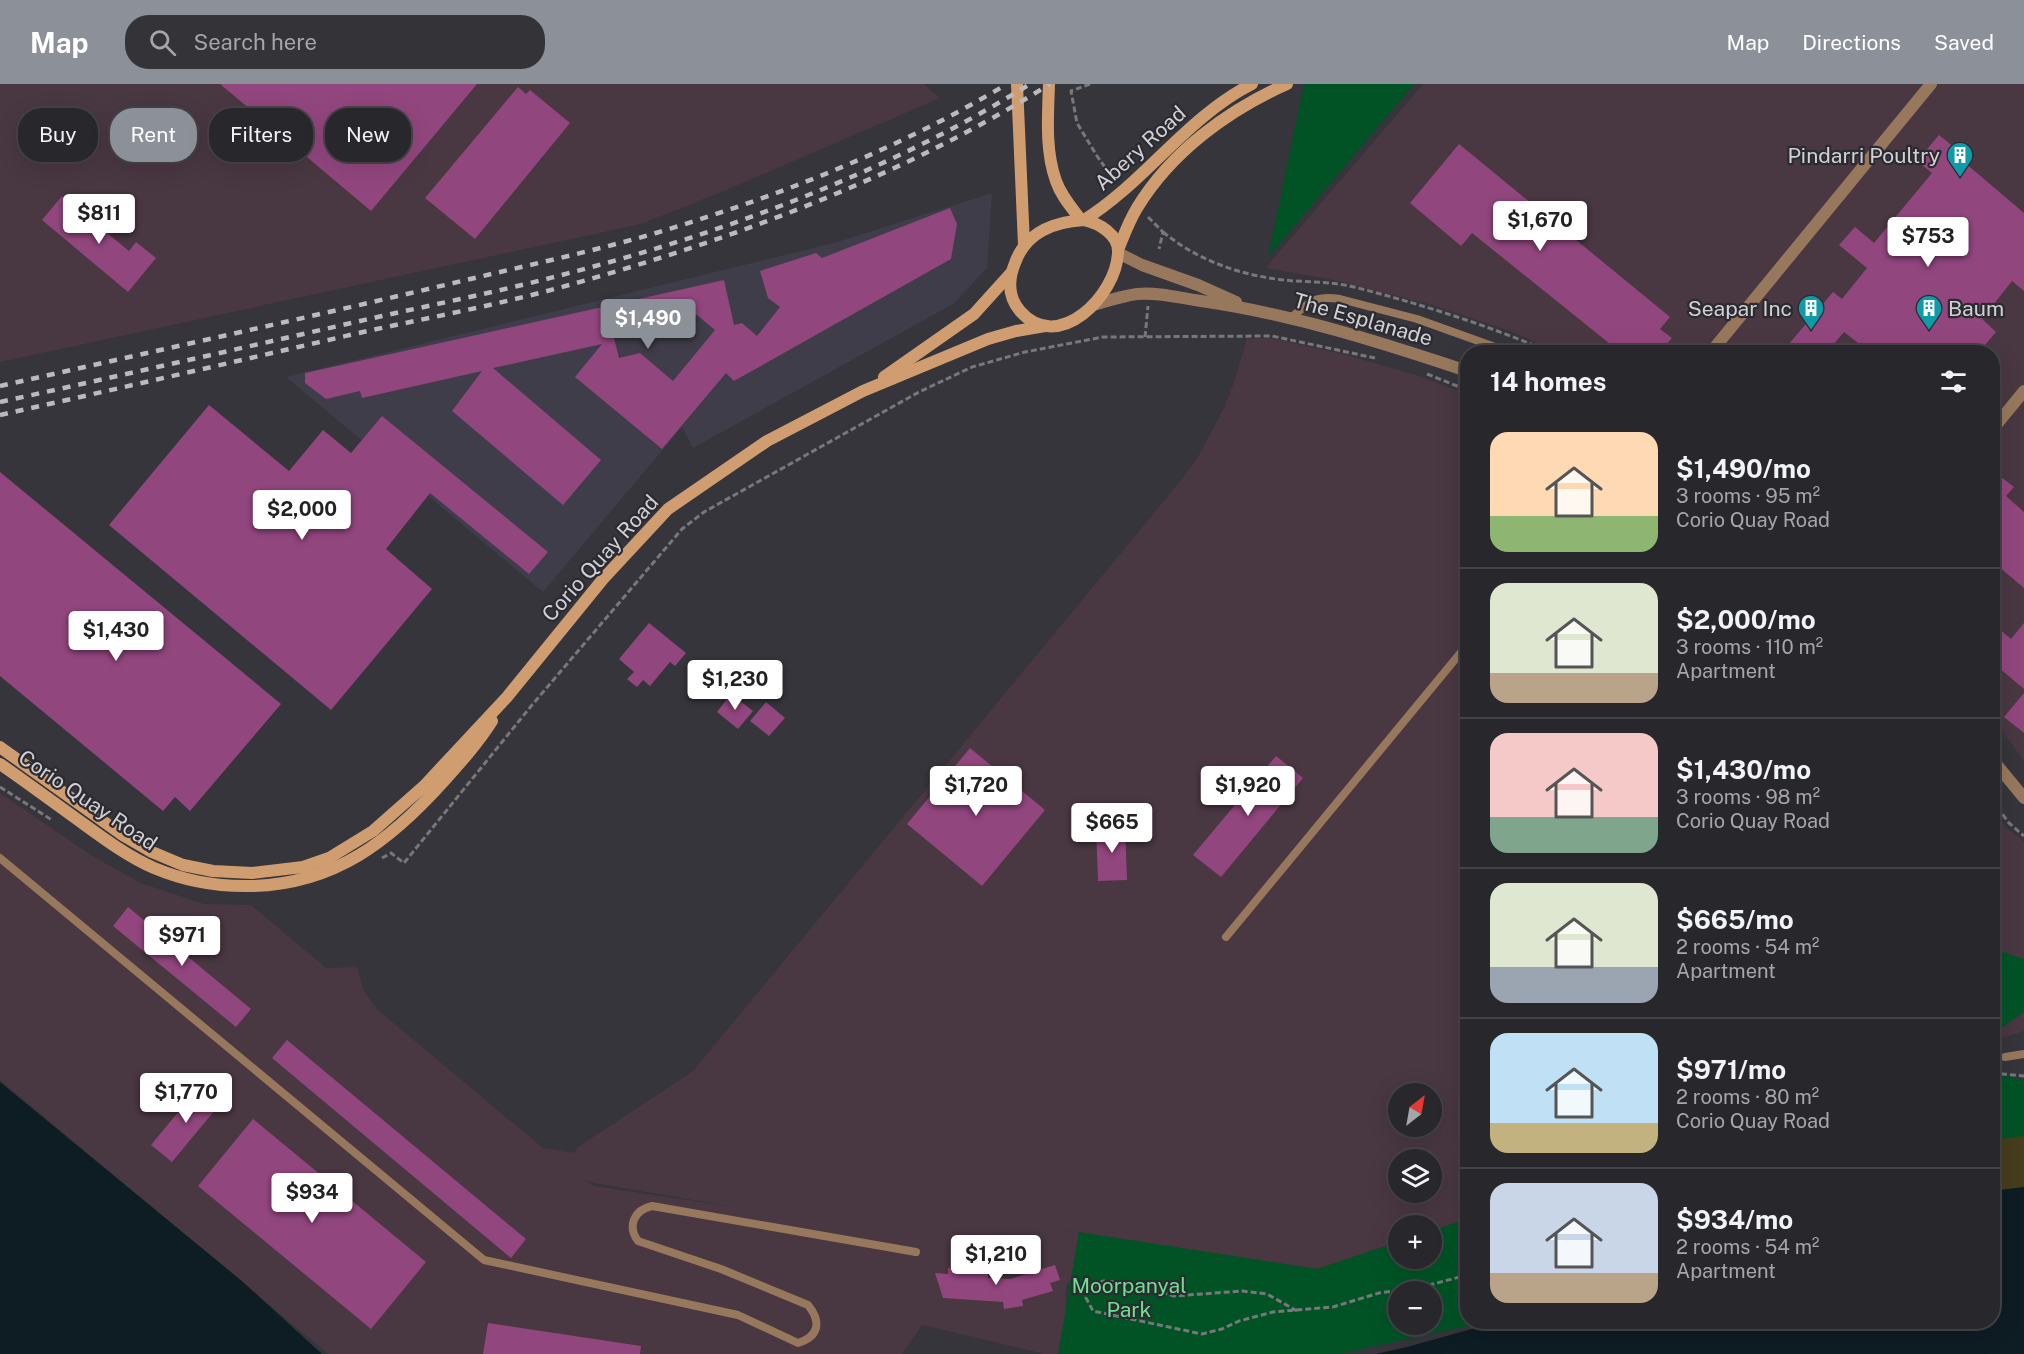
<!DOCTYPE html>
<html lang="en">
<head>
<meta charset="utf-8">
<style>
  body { margin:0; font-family:"Public Sans",sans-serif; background:#343438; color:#f1f3f6; height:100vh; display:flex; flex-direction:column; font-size:22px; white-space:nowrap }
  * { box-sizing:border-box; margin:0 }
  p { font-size:20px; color:#a5a6a9 }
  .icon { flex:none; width:33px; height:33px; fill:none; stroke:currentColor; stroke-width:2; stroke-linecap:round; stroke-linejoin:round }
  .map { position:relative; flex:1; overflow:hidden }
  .details { position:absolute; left:1460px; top:261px; width:540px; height:984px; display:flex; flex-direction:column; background:#28282c; border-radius:24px; box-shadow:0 6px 24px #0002,0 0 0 2px #444448 }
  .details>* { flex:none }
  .banner { position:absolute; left:18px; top:24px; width:570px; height:54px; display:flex; gap:12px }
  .needle { width:39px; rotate:31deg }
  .tools { position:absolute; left:1388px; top:999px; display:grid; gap:12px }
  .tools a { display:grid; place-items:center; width:54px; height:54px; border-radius:50%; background:#28282c; box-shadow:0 6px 24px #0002,0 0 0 2px #444448; font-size:30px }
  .price { position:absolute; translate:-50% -51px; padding:0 14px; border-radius:6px; background:#fff; color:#222; font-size:20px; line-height:39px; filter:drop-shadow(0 2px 3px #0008) }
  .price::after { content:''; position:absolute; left:50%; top:36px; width:18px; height:14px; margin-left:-9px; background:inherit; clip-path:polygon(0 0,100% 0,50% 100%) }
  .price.selected { background:#8c9099; color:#fff }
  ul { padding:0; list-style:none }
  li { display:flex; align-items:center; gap:18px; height:150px; padding:0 30px }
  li+li { border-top:2px solid #444448 }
  li span { display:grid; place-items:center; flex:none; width:168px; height:120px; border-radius:18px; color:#555 }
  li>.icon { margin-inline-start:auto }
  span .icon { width:72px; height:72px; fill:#fffc; stroke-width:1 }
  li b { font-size:26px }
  h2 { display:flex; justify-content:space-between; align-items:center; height:72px; padding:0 30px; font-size:26px }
  .chip { padding:0 21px; border-radius:24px; background:#28282c; box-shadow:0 6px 24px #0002,0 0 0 2px #444448; font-size:21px; line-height:54px }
  .chip.selected { background:#8c9099; color:#fff }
  header { display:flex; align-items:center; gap:36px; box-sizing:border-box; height:84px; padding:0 30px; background:#8c9099; color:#fff }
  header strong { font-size:28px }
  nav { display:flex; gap:33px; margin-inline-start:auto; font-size:21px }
  .search { width:420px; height:54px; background:#343438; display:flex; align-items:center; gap:15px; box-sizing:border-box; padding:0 21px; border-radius:24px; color:#a5a6a9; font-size:22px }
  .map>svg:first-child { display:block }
  .built { fill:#3e3d49 }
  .industrial { fill:#493742; fill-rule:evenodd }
  .green { fill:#015326; fill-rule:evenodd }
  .sand { fill:#463d1d }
  .water { fill:#0d1d23 }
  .building { fill:#92467e; fill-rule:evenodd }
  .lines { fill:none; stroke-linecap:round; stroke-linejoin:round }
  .path { stroke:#77777c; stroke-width:3; stroke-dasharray:6 3; stroke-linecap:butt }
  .service { stroke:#97785c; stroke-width:8 }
  .minor { stroke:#97785c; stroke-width:12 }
  .tertiary { stroke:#97785c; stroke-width:12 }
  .secondary { stroke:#cf9d70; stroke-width:12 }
  .rail { stroke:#bbbbbf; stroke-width:4.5; stroke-dasharray:8 8; stroke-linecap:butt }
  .labels { text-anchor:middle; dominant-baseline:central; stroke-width:4.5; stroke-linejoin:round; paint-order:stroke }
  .street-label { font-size:21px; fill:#d1d1d5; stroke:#2b2b31 }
  .poi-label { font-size:21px; fill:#d1d1d5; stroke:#2b2b31; text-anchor:end }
  .park-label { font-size:21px; fill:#6ee090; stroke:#2b2b31 }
</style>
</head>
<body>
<header>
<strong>Map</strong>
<div class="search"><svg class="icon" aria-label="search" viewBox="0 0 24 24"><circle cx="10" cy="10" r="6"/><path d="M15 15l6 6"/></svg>Search here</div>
<nav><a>Map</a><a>Directions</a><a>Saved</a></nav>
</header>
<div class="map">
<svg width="2024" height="1270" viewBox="0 0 2024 1270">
  <rect width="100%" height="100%" fill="#35353b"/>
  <polygon class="built" points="992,109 987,184 953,220 693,364 682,343 543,508 286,293 834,159"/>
  <g class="industrial">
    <polygon points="0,0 923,0 940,14 724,107 641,140 0,278"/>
    <polygon points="1423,0 2024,0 2024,677 1992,633 1992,268 1557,268 1515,249 1432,221 1333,196 1266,184 1273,175"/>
    <path d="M1271 254 1347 271 1416 291 1467 310V1135L1431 1147V1142H1398V1158L1317 1185 1056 1145 1097 1152 1066 1203 1065 1270H1044L922 1241 902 1270H328L0 996V709L94 773 141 799 204 820 251 821 326 884 357 883 364 907 375 923 384 931 543 1064 575 1069 578 1063 693 987 1182 395 1198 373 1224 324 1233 301 1247 255ZM1398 1010H1431V1042H1398ZM1398 1076H1431V1108H1398ZM584 1096 594 1099 734 1123 594 1102Z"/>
    <polygon points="1992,725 2007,744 2024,758 2024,947 1992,957"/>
  </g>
  <g class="green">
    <polygon points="1304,0 1414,0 1268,173"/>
    <polygon points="1997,866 2024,875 2024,928 2000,945 1992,943 1992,868"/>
    <polygon points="1992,988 2024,996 2024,1103 1992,1107"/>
    <path d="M1467 1135V1238H1485L1339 1270H1058L1079 1148 1317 1185 1398 1158V1174H1431V1147ZM1398 1208H1431V1240H1398Z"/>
  </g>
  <polygon class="sand" points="2024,1052 2024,1103 1992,1107 1992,1056"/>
  <g class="water">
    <polygon points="0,998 243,1198 322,1270 0,1270"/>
    <polygon points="2024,1103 2024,1270 1376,1270 1407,1263 1497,1238 1992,1238 1992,1107"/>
  </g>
  <g class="building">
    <polygon points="220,0 477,0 371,127"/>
    <polygon points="518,3 526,10 530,6 570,39 475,155 425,114"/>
    <polygon points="1939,51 1960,68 1957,72 2024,129 2024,207 2012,197 1982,235 1996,248 1979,268 1870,268 1844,248 1827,268 1782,268 1833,208 1842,215 1867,184 1839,161 1855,143 1874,159 1932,89 1917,77"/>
    <polygon points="1459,60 1670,233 1660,245 1672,254 1660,268 1620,268 1472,149 1461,162 1410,119"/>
    <polygon points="62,112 129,167 136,158 156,174 128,208 42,136"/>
    <path d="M950 124 957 140 951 175 734 297 726 289 662 365 575 293 602 260 493 284 601 376 563 421 452 327 482 287 362 314 360 307 326 315 305 299V289L724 196 734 241 742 239 757 252 780 223 768 214 760 187 816 169 822 174ZM697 231 715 246 673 297 640 269 619 274 613 250Z"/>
    <polygon points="209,321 289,387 323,346 351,369 382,332 548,468 529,490 430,409 386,465 432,505 331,626 109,441"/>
    <polygon points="1992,386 2014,403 2006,412 2024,428 2024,504 1992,477"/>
    <polygon points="0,388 281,620 190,727 175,713 163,727 0,592"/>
    <polygon points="649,539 686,569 675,582 670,578 650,602 643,596 637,603 627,595 634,588 619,575"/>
    <polygon points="1992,539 2011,555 2024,539 2024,605 1992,578"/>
    <polygon points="2024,609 2024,649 2004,633"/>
    <polygon points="731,610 753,627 738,645 717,628"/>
    <polygon points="766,618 785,634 769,652 750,637"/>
    <polygon points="970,664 1045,726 982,802 907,740"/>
    <polygon points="1276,672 1303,694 1221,793 1193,771"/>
    <polygon points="1125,742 1127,796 1098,797 1096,744"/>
    <polygon points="128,823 251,925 236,943 113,842"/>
    <polygon points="287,956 526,1155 511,1174 272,974"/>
    <polygon points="199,1003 220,1020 172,1078 151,1061"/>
    <polygon points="253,1035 426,1178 371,1245 198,1102"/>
    <polygon points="1055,1181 1060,1196 1050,1199 1053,1207 1022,1216 1023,1222 1004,1225 1003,1218 943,1214 935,1189 948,1190 948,1184 988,1185 988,1194 1010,1195"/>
    <polygon points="488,1239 641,1262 640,1270 483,1270"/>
  </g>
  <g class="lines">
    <g class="path">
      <polyline points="1090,0 1071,7 1077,39 1097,72 1114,96"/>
      <polyline points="1148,133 1163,148 1159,165"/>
      <path d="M1163 148C1201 179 1246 193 1294 197 1314 198 1334 198 1354 203 1421 220 1487 241 1550 268"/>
      <polyline points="1145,253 1148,222"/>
      <polyline points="1427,290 1467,306"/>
      <polyline points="0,703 52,736"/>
      <polyline points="1992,716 2009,739 2024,752"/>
      <polyline points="382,774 391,769 404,779 532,621 682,445 704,428 919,308 972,283 1025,268 1103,253 1272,252 1375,274"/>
      <polyline points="1992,989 2024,992"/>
      <polyline points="1297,1227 1267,1210 1242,1207 1174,1212 1131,1199 1103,1197 1091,1204 1086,1214 1093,1227 1202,1250 1222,1245 1239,1237 1273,1228 1333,1223 1379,1209 1422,1203 1467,1191"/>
    </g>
    <g class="service">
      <path d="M1291 234C1309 218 1315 211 1340 215L1417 235 1509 268"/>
      <path d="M0 774 484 1176 738 1231 798 1259C820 1252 821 1237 808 1221L721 1185 638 1157C627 1142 634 1126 652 1122L916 1168"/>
      <polyline points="1226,853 1467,561"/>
      <polyline points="2005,973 2024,970"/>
    </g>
    <g class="minor">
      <polyline points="1711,268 1931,0"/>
      <polyline points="1992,346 2024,307"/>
    </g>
    <g class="tertiary">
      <polyline points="1118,169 1142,181 1198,201 1236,218"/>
      <path d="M1093 221C1107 217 1122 212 1137 210 1159 208 1180 214 1201 217 1292 230 1380 258 1467 287"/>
      <polyline points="1992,675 2024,714"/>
    </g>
    <g class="secondary">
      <polyline points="1017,0 1024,161"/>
      <path d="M1049 0C1048 31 1045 67 1056 97 1061 112 1072 124 1081 136"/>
      <path d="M1084 136C1099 139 1119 151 1118 168 1117 211 1058 271 1020 227 1008 213 1008 196 1015 179 1026 148 1053 138 1084 136Z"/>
      <path d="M1084 136C1145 98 1187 33 1252 0"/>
      <path d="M1118 166C1124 151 1129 137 1137 124 1171 68 1228 26 1287 0"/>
      <polyline points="884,293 974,230 1011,189"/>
      <polyline points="0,663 121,750 152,768 183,781 213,787 252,789 303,783 329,774 373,747 424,702 507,613 603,495 668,425 767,357 863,307 988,255 1016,247 1045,242"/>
      <path d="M0 680C29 700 57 721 85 741 107 757 129 773 154 784 185 797 218 803 252 802 335 800 390 757 444 697 461 678 478 659 492 637"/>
    </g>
    <g class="rail">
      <path d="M0 302C155 267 311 233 466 196 529 181 594 167 656 149 779 112 897 66 1007 0"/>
      <path d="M0 318C128 290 255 261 382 232 446 218 510 205 573 188 730 147 892 86 1030 0"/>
      <path d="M0 331C121 304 242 276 363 248 432 233 502 220 569 201 737 154 901 93 1050 0"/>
    </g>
  </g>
  <defs>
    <g id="building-pin" transform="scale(1.35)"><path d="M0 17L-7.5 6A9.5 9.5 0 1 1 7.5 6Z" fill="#0f9aa8" stroke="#2b2b31"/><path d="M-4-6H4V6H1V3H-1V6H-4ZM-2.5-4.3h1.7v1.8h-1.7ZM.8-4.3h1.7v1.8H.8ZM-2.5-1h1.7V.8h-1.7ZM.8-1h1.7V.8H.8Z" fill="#fff"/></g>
  </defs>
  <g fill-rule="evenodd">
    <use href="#building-pin" x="1960" y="71"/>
    <use href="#building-pin" x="1811" y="224"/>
    <use href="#building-pin" x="1929" y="224"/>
  </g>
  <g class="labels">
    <g class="street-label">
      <text transform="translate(1140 64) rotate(-42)">Abery Road</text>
      <text transform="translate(1363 235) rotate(16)">The Esplanade</text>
      <text transform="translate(600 474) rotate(-48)">Corio Quay Road</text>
      <text transform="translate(88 716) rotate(34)">Corio Quay Road</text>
    </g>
    <g class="poi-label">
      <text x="1940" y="71">Pindarri Poultry</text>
      <text x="1792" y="224">Seapar Inc</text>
      <text x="1948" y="224" text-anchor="start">Baum</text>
    </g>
    <g class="park-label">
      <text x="1129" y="1201">Moorpanyal<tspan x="1129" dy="24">Park</tspan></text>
    </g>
  </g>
</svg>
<div class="tools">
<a><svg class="needle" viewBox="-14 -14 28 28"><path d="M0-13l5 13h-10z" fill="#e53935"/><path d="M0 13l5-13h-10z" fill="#a5a6a9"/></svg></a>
<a><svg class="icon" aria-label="layers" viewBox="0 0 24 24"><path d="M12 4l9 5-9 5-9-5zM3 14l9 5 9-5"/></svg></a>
<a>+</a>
<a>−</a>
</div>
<b class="price" style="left:99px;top:161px">$811</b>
<b class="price" style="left:1540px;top:168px">$1,670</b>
<b class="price" style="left:1928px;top:184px">$753</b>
<b class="price selected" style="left:648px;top:266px">$1,490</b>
<b class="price" style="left:302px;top:457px">$2,000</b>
<b class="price" style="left:116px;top:578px">$1,430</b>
<b class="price" style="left:735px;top:627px">$1,230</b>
<b class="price" style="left:976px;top:733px">$1,720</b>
<b class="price" style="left:1248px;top:733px">$1,920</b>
<b class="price" style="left:1112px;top:770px">$665</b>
<b class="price" style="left:182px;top:883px">$971</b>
<b class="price" style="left:186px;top:1040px">$1,770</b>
<b class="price" style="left:312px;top:1140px">$934</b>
<b class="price" style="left:996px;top:1202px">$1,210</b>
<div class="banner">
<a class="chip">Buy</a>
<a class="chip selected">Rent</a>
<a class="chip">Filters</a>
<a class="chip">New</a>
</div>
<section class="details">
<h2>14 homes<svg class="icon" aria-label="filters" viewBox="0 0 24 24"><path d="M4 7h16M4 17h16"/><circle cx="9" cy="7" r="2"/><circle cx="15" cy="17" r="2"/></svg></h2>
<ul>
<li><span style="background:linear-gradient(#ffd9b3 70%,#8fb573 0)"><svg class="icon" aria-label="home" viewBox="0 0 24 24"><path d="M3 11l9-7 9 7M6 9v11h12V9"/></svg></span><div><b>$1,490/mo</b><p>3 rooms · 95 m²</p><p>Corio Quay Road</p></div></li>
<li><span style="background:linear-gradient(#dfe7d0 75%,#b9a48a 0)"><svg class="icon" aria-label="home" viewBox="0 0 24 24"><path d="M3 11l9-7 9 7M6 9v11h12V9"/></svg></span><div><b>$2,000/mo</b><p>3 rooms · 110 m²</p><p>Apartment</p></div></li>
<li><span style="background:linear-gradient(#f6c9c9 70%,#7fa58c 0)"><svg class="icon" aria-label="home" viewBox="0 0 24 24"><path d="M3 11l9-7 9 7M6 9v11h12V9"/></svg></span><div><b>$1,430/mo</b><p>3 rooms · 98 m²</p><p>Corio Quay Road</p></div></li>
<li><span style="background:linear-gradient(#dfe7d0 70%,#9aa5b1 0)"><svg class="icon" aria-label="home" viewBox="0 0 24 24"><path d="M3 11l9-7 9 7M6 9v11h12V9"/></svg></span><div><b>$665/mo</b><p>2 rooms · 54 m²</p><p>Apartment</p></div></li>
<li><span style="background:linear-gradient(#bfe0f5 75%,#c2b280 0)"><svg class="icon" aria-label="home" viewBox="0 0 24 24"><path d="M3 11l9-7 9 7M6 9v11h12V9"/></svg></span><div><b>$971/mo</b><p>2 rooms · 80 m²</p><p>Corio Quay Road</p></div></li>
<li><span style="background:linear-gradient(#c9d6e8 75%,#b9a48a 0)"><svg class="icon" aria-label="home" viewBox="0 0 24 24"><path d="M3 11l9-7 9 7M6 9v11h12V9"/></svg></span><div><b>$934/mo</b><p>2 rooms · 54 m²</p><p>Apartment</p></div></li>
</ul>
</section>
</div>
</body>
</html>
